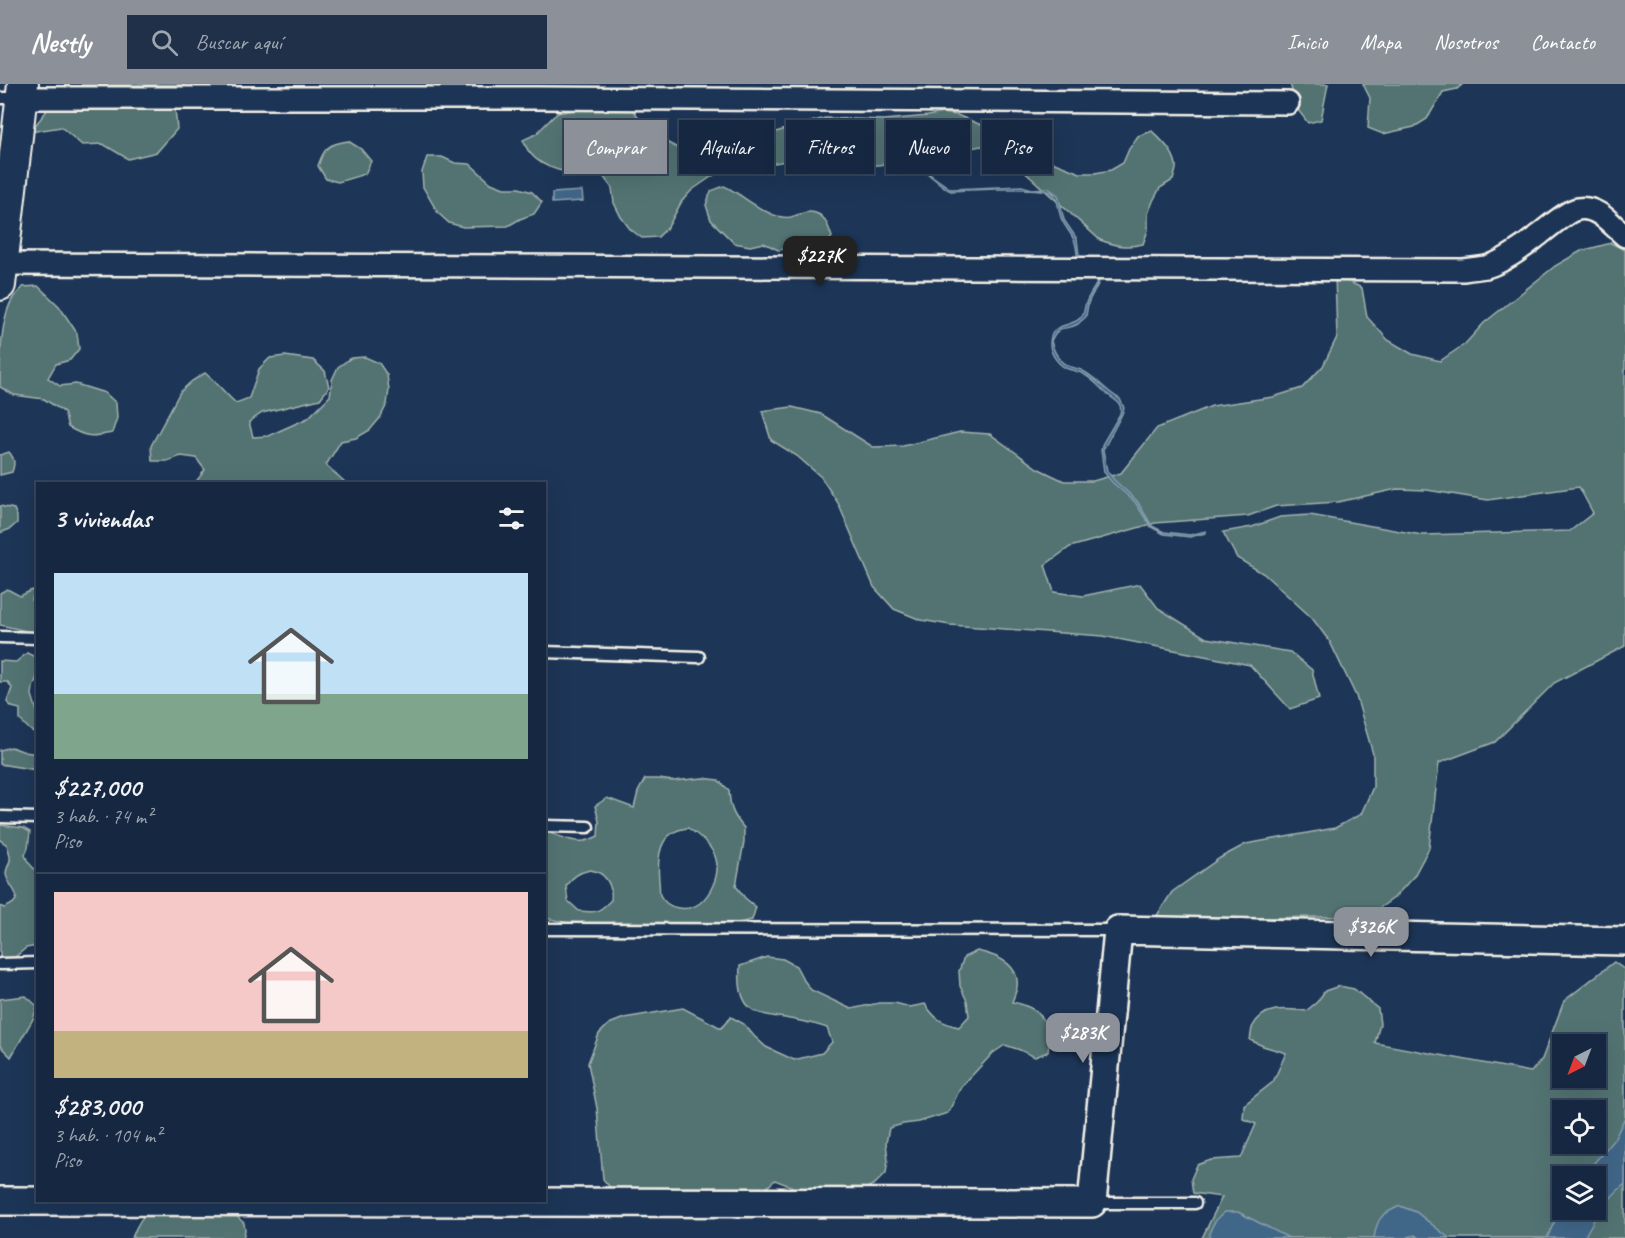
<!DOCTYPE html>
<html lang="es">
<head>
<meta charset="utf-8">
<style>
  body { margin:0; font-family:Caveat,sans-serif; background:#1f3048; color:#f1f3f6; height:100vh; display:flex; flex-direction:column; font-size:22px; white-space:nowrap }
  * { box-sizing:border-box; margin:0 }
  p { font-size:20px; color:#9ea6b1 }
  .icon { flex:none; width:33px; height:33px; fill:none; stroke:currentColor; stroke-width:2; stroke-linecap:round; stroke-linejoin:round }
  .map { position:relative; flex:1; overflow:hidden }
  .side { position:absolute; left:36px; top:398px; width:510px; height:720px; display:flex; flex-direction:column; background:#162841; border-radius:0px; box-shadow:0 6px 24px #0002,0 0 0 2px #35445a }
  .side>* { flex:none }
  .guide { position:absolute; left:564px; top:36px; width:570px; height:54px; display:flex; gap:12px }
  .needle { width:39px; rotate:222deg }
  .buttons { position:absolute; left:1552px; top:950px; display:grid; gap:12px }
  .buttons a { display:grid; place-items:center; width:54px; height:54px; border-radius:0px; background:#162841; box-shadow:0 6px 24px #0002,0 0 0 2px #35445a; font-size:30px }
  .price { position:absolute; translate:-50% -51px; padding:0 14px; border-radius:12px; background:#8c9099; color:#fff; font-size:20px; line-height:39px; filter:drop-shadow(0 2px 3px #0008) }
  .price::after { content:''; position:absolute; left:50%; top:36px; width:18px; height:14px; margin-left:-9px; background:inherit; clip-path:polygon(0 0,100% 0,50% 100%) }
  .price.current { background:#222; color:#fff }
  ul { padding:0; list-style:none }
  li { display:grid; align-content:center; gap:12px; height:318px; padding:0 18px }
  li+li { border-top:2px solid #35445a }
  li span { display:grid; place-items:center; height:186px; border-radius:0px; color:#555 }
  li>.icon { margin-inline-start:auto }
  span .icon { width:108px; height:108px; fill:#fffc; stroke-width:1 }
  li b { font-size:26px }
  h2 { display:flex; justify-content:space-between; align-items:center; height:72px; padding:0 18px; font-size:26px }
  .pill { padding:0 21px; border-radius:0px; background:#162841; box-shadow:0 6px 24px #0002,0 0 0 2px #35445a; font-size:21px; line-height:54px }
  .pill.current { background:#8c9099; color:#fff }
  header { display:flex; align-items:center; gap:36px; box-sizing:border-box; height:84px; padding:0 30px; background:#8c9099; color:#fff }
  header strong { font-size:28px }
  nav { display:flex; gap:33px; margin-inline-start:auto; font-size:21px }
  .search { width:420px; height:54px; background:#1f3048; display:flex; align-items:center; gap:15px; box-sizing:border-box; padding:0 21px; border-radius:0px; color:#9ea6b1; font-size:22px }
  .map>svg:first-child { display:block }
  .green { fill:#527373; stroke:#a3b2ae; stroke-width:1.5; fill-rule:evenodd }
  .water { fill:#416688; stroke:#899eae; stroke-width:1.5 }
  .lines { fill:none; stroke-linecap:round; stroke-linejoin:round }
  .service-casing { stroke:#f4f1e8; stroke-width:15 }
  .minor-casing { stroke:#f4f1e8; stroke-width:26 }
  .tertiary-casing { stroke:#f4f1e8; stroke-width:32 }
  .secondary-casing { stroke:#f4f1e8; stroke-width:34 }
  .service { stroke:#1d3557; stroke-width:10 }
  .minor { stroke:#1d3557; stroke-width:21 }
  .tertiary { stroke:#1d3557; stroke-width:27 }
  .secondary { stroke:#1d3557; stroke-width:30 }
</style>
</head>
<body>
<header>
<strong>Nestly</strong>
<div class="search"><svg class="icon" aria-label="search" viewBox="0 0 24 24"><circle cx="10" cy="10" r="6"/><path d="M15 15l6 6"/></svg>Buscar aquí</div>
<nav><a>Inicio</a><a>Mapa</a><a>Nosotros</a><a>Contacto</a></nav>
</header>
<div class="map">
<svg width="1625" height="1154" viewBox="0 0 1625 1154">
  <rect width="100%" height="100%" fill="#1d3557"/>
  <filter id="ink" filterUnits="userSpaceOnUse"><feTurbulence type="fractalNoise" baseFrequency=".0167" numOctaves="2"/><feDisplacementMap in="SourceGraphic" scale="12" xChannelSelector="R" yChannelSelector="G"/><feConvolveMatrix kernelMatrix="1 2 1 2 8 2 1 2 1" color-interpolation-filters="sRGB"/></filter>
  <g filter="url(#ink)">
    <g class="green">
      <polygon points="82,0 184,0 174,14 177,45 157,68 128,75 103,60 82,61 61,43 30,48 48,25 74,14"/>
      <polygon points="1290,0 1328,0 1321,36 1308,39 1298,26"/>
      <polygon points="1363,0 1463,0 1457,5 1443,8 1427,35 1414,43 1383,50 1368,44 1370,14"/>
      <path d="M628 21 637 31 642 45 646 43 670 60 697 74 711 76 725 71 751 55 825 34 884 36 928 32 942 29 957 31 986 43 1052 78 1080 89H1095L1111 86 1123 79 1129 65 1138 52 1152 47C1161 56 1174 67 1176 81 1177 85 1174 92 1173 96L1160 104 1153 117 1148 130V146L1143 160C1127 164 1116 162 1100 156L1009 74 981 62 951 68 919 65 906 70 894 79 834 86 804 82 790 76 775 79 730 82 717 89 692 106 682 117 668 143 658 153 642 154 630 145 621 133 614 119 612 104 603 92C579 89 547 90 530 69 527 66 525 60 523 56L536 50 557 29 586 24Z"/>
      <path d="M348 57 361 65 371 77 365 90 338 98 326 95 318 82C324 63 329 60 348 57Z"/>
      <polygon points="427,73 442,73 455,79 470,80 491,99 504,104 519,104 532,108 542,118 534,130 520,135 508,142 463,143 449,139 438,129 423,103 422,88"/>
      <path d="M724 102C742 110 757 126 777 132 781 133 786 134 791 133 799 131 808 125 818 130 827 135 829 145 832 153L823 164 808 168 794 164 778 166 764 159 750 162 734 159 711 136 706 121 711 107Z"/>
      <polygon points="1611,159 1625,166 1625,562 1554,599 1495,658 1439,679 1429,764 1414,792 1394,814 1368,832 1154,836 1172,808 1220,774 1246,760 1335,744 1361,730 1373,703 1373,670 1356,612 1330,558 1312,534 1264,490 1237,474 1223,448 1252,443 1280,433 1310,431 1422,451 1570,447 1593,429 1579,403 1488,416 1427,406 1397,405 1338,418 1276,422 1248,432 1155,439 1070,463 1045,481 1054,508 1083,512 1140,500 1158,524 1206,554 1290,568 1312,586 1319,615 1290,625 1250,581 1103,552 950,541 921,536 894,525 874,503 838,419 821,393 797,372 771,356 762,327 792,323 821,330 873,363 903,362 960,348 990,350 1037,384 1064,397 1093,397 1121,389 1157,344 1212,322 1273,313 1302,304 1323,282 1337,253 1335,191 1362,204 1367,233 1388,256 1412,270 1440,277 1465,260 1484,239 1555,182 1581,167"/>
      <path d="M38 202 59 222 77 249 79 265 70 276 56 280 48 294 60 302 76 300 105 309 116 319 117 334 112 349C91 353 87 354 68 343L64 328 44 315 14 311 0 303C0 278 0 235 13 214 16 210 20 207 23 203Z"/>
      <path d="M285 272 313 276 325 287 329 303 320 315 262 329 249 338 253 353 268 352 308 334 330 312 332 296 338 283 351 274 365 273 379 279 387 291 389 306 387 320 380 334 370 346 356 354 341 357 326 381 346 399H195L205 386 196 374 181 372 167 377H152L151 362 180 308 192 297 205 289C217 298 225 310 236 319L249 314 259 285 270 274Z"/>
      <path d="M9 368C15 375 15 380 12 388L0 391V371Z"/>
      <polygon points="0,422 14,425 17,432 17,439 10,445 0,449"/>
      <polygon points="7,505 20,512 30,507 37,505 37,509 33,512 32,516 37,523 37,556 35,549 0,541 0,509"/>
      <polygon points="27,569 37,574 37,593 33,603 32,611 37,627 37,650 30,646 20,636 20,625 12,623 7,618 12,604 8,598 0,598 0,577 16,578"/>
      <polygon points="11,663 25,668 37,670 37,686 0,680 0,666"/>
      <path d="M703 694 718 696 729 706C730 723 732 730 744 744V758L736 802 745 814 756 823 752 836 678 851 648 847 574 840 545 834V748C558 750 570 759 584 757 588 757 594 754 598 752L599 737 595 722 607 714 634 724 638 708 645 695H659L673 697ZM688 744C709 758 725 774 713 801 710 808 706 814 700 819 688 828 667 826 660 811 659 807 660 802 659 798 657 774 658 747 688 744ZM590 786C606 788 613 802 611 816 598 829 596 829 579 827L568 817 566 802C572 792 580 788 590 786Z"/>
      <path d="M0 741 23 744 30 748 28 764 25 771 28 778 38 789 37 862 26 864 15 873 0 879V822L4 824C30 814 8 805 6 790 6 784 9 781 10 776 11 772 8 765 7 761L0 756Z"/>
      <path d="M977 867C996 871 1020 880 1017 903 1016 908 1014 913 1012 918 1040 923 1053 939 1048 968L1035 973 1020 966 1005 961 993 969 961 1003 948 1029 919 1038 903 1040 889 1044 886 1059 888 1075 886 1089 875 1100 862 1106 846 1105 833 1111 803 1107 775 1096 765 1105H683L668 1103 641 1115 613 1107 603 1095 597 1024 588 979 599 950 609 940 624 934 683 924 721 944 731 933 744 940 754 952 766 963 794 976 822 969 832 958 827 944C813 939 800 937 785 934 775 932 762 932 753 926 739 917 739 897 740 882L767 873 783 875 796 882 803 895 811 906 851 925 879 919H895L910 923 925 920C935 935 941 939 959 943L969 932 967 917 960 902 959 887 964 873Z"/>
      <path d="M1614 878 1625 886V1154H1202L1222 1113 1193 1109 1191 1095 1197 1081 1211 1076 1241 1074 1256 1040 1243 1035 1244 1021 1273 998 1286 969 1263 962 1250 956C1251 952 1251 945 1253 942 1264 921 1287 925 1306 927L1317 918 1325 907 1339 902 1354 905 1378 925 1380 940 1375 959 1531 988 1542 975 1564 917ZM1563 960H1596V993H1563ZM1563 1026H1596V1059H1563ZM1563 1092H1596V1125H1563Z"/>
      <polygon points="26,912 37,922 33,935 11,973 0,962 0,915"/>
      <path d="M150 1126 233 1129 244 1139 245 1146 243 1154H132C136 1142 141 1133 150 1126Z"/>
    </g>
    <g class="water">
      <path d="M910 82 922 83 931 91 951 105 1022 102 1032 105 1048 104 1058 111 1064 136 1077 155 1079 171 1082 174H1078C1076 168 1077 162 1074 156 1071 149 1065 143 1062 136 1058 128 1059 115 1053 109 1046 102 966 106 951 107L947 105 924 87 918 85H886V83Z"/>
      <polygon points="582,107 583,117 552,119 552,109"/>
      <path d="M1099 194H1100C1098 204 1091 210 1088 220 1087 224 1087 230 1085 234 1084 234 1078 240 1078 240 1065 248 1060 238 1051 257 1053 265 1056 272 1062 278 1068 284 1076 283 1083 287 1098 295 1106 308 1120 315L1124 324 1122 330 1103 366 1107 387 1114 396 1137 417 1152 442 1164 448 1190 451 1206 447V449L1190 453 1164 450 1151 443 1135 418 1112 398 1104 388 1101 366 1103 359 1120 330C1123 317 1114 317 1106 309 1099 303 1094 296 1085 291 1079 287 1074 287 1068 285 1059 282 1050 270 1050 260 1050 236 1073 245 1082 232 1085 228 1084 223 1086 219 1089 210 1096 203 1099 194Z"/>
      <path d="M1625 1033V1100C1608 1114 1594 1134 1584 1154H1547L1563 1119V1125H1596V1092H1583L1615 1054Z"/>
      <path d="M1400 1122 1416 1128 1449 1154H1419L1415 1151 1405 1154H1374C1377 1133 1382 1130 1400 1122Z"/>
      <path d="M1225 1128H1238L1289 1154H1209C1210 1142 1216 1135 1225 1128Z"/>
    </g>
    <g class="lines">
      <g class="service-casing">
        <g id="service">
          <polyline points="0,14 18,14"/>
          <polyline points="0,553 38,554"/>
          <polyline points="544,568 699,573"/>
          <polyline points="0,733 38,734"/>
          <polyline points="544,742 588,743"/>
          <polyline points="544,845 1118,846"/>
          <polyline points="0,880 38,879"/>
          <polyline points="1092,1119 1195,1119"/>
        </g>
      </g>
      <g class="minor-casing">
        <g id="minor">
          <polyline points="21,14 535,14 1288,19"/>
          <path d="M0 180 1463 186C1471 185 1479 184 1486 183 1501 179 1523 164 1535 154 1544 147 1568 126 1578 125 1597 121 1612 141 1625 152"/>
        </g>
      </g>
      <g class="tertiary-casing">
        <polyline id="tertiary" points="0,1117 1092,1119 1118,846 1625,857"/>
      </g>
      <g class="secondary-casing">
        <polyline id="secondary" points="0,201 23,0"/>
      </g>
      <use href="#service" class="service"/>
      <use href="#minor" class="minor"/>
      <use href="#tertiary" class="tertiary"/>
      <use href="#secondary" class="secondary"/>
    </g>
  </g>
</svg>
<div class="buttons">
<a><svg class="needle" viewBox="-14 -14 28 28"><path d="M0-13l5 13h-10z" fill="#e53935"/><path d="M0 13l5-13h-10z" fill="#9ea6b1"/></svg></a>
<a><svg class="icon" aria-label="locate" viewBox="0 0 24 24"><circle cx="12" cy="12" r="6"/><path d="M12 2v4M12 18v4M2 12h4M18 12h4"/></svg></a>
<a><svg class="icon" aria-label="layers" viewBox="0 0 24 24"><path d="M12 4l9 5-9 5-9-5zM3 14l9 5 9-5"/></svg></a>
</div>
<b class="price current" style="left:820px;top:203px">$227K</b>
<b class="price" style="left:1371px;top:874px">$326K</b>
<b class="price" style="left:1083px;top:980px">$283K</b>
<div class="guide">
<a class="pill current">Comprar</a>
<a class="pill">Alquilar</a>
<a class="pill">Filtros</a>
<a class="pill">Nuevo</a>
<a class="pill">Piso</a>
</div>
<section class="side">
<h2>3 viviendas<svg class="icon" aria-label="filters" viewBox="0 0 24 24"><path d="M4 7h16M4 17h16"/><circle cx="9" cy="7" r="2"/><circle cx="15" cy="17" r="2"/></svg></h2>
<ul>
<li><span style="background:linear-gradient(#bfe0f5 65%,#7fa58c 0)"><svg class="icon" aria-label="home" viewBox="0 0 24 24"><path d="M3 11l9-7 9 7M6 9v11h12V9"/></svg></span><div><b>$227,000</b><p>3 hab. · 74 m²</p><p>Piso</p></div></li>
<li><span style="background:linear-gradient(#f6c9c9 75%,#c2b280 0)"><svg class="icon" aria-label="home" viewBox="0 0 24 24"><path d="M3 11l9-7 9 7M6 9v11h12V9"/></svg></span><div><b>$283,000</b><p>3 hab. · 104 m²</p><p>Piso</p></div></li>
</ul>
</section>
</div>
</body>
</html>
